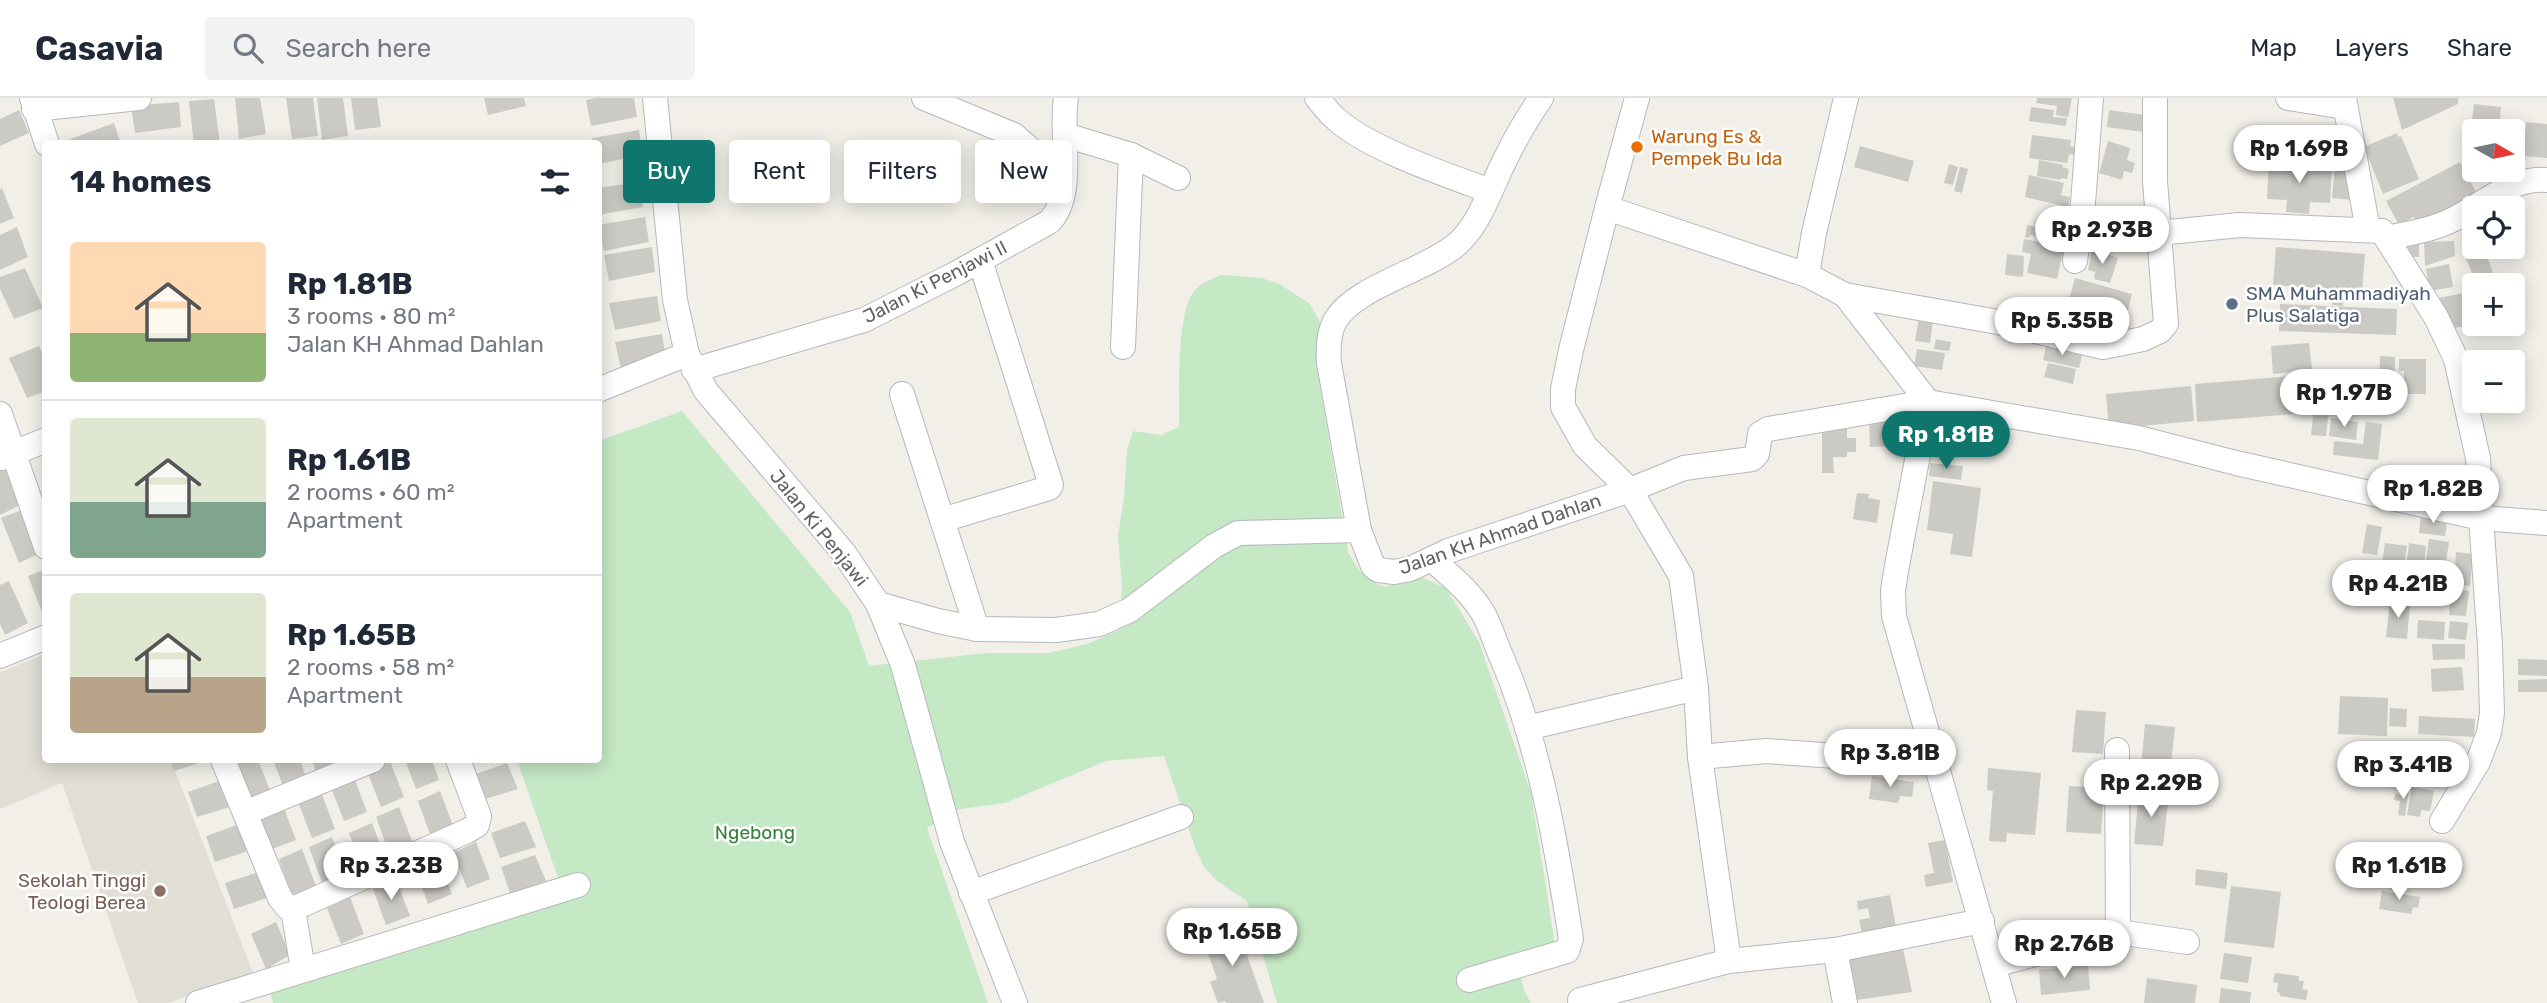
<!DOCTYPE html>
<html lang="en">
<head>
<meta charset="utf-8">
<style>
  body { margin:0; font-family:Rubik,sans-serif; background:#f2f2f3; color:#1f2937; height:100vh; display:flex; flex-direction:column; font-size:26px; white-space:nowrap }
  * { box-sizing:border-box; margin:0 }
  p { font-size:23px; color:#747a83 }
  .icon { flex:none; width:38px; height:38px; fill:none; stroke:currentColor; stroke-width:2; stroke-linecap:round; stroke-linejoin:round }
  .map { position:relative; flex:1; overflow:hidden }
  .side { position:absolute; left:42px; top:42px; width:560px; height:623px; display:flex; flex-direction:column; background:#fff; border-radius:7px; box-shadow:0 4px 18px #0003 }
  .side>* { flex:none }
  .hud { position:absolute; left:623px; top:42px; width:665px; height:63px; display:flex; gap:14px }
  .needle { width:46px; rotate:99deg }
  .buttons { position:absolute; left:2462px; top:21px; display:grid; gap:14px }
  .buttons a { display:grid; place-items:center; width:63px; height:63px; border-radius:7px; background:#fff; box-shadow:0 4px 18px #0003; font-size:35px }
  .price { position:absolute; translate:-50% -60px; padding:0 16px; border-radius:24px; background:#fff; color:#222; font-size:23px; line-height:46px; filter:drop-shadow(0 2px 4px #0008) }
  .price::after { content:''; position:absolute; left:50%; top:42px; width:21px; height:16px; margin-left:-10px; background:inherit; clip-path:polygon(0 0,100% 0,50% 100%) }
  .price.on { background:#0f766e; color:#fff }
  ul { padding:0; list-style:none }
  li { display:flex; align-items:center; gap:21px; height:175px; padding:0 28px }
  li+li { border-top:2px solid #e0e1e3 }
  li span { display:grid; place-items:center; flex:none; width:196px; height:140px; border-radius:7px; color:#555 }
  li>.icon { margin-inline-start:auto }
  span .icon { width:84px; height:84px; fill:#fffc; stroke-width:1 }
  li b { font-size:30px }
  h2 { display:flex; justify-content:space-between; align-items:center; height:84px; padding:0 28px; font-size:30px }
  .tag { padding:0 24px; border-radius:7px; background:#fff; box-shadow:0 4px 18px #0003; font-size:24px; line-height:63px }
  .tag.on { background:#0f766e; color:#fff }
  header { display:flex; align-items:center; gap:42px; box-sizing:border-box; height:98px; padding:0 35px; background:#fff; border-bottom:2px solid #e0e1e3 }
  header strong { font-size:33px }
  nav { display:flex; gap:38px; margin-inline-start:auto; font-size:24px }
  .search { width:490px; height:63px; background:#f2f2f3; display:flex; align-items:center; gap:18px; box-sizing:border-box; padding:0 24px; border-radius:7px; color:#747a83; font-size:26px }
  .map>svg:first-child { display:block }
  .education { fill:#e1ded6 }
  .green { fill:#c5e8c5 }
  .building { fill:#cccac5 }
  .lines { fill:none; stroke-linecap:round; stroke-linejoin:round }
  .minor-casing { stroke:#b5b8bc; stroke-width:26 }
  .minor { stroke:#fff; stroke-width:24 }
  .food-dot { fill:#e8710a; stroke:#fff; stroke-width:2.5 }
  .service-dot { fill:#5c6f8a; stroke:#fff; stroke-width:2.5 }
  .education-dot { fill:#8d6e63; stroke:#fff; stroke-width:2.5 }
  .labels { text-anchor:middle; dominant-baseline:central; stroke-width:5; stroke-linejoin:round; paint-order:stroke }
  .food-label { font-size:19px; fill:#c56008; stroke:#fff; text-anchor:start }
  .street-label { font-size:19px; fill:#5f6368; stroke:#fff }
  .service-label { font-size:19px; fill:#4e5e75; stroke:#fff; text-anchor:start }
  .park-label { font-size:19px; fill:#348238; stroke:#fff }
  .education-label { font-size:19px; fill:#785e54; stroke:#fff; text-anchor:end }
</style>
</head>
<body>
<header>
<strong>Casavia</strong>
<div class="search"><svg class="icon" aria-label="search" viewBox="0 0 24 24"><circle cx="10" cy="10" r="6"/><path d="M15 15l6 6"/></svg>Search here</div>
<nav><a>Map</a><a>Layers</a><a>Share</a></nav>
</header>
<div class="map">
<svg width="2547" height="905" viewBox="0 0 2547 905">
  <rect width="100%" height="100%" fill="#f1efe8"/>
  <polygon class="education" points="45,556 46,662 171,662 253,875 168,905 138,905 62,685 0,711 0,574"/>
  <path class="green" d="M1220 177 1262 180 1281 187 1310 206 1324 232 1316 265 1348 454C1358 472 1365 483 1386 489L1414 481 1423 480 1446 490 1479 544 1531 695 1556 853 1520 875 1524 893 1531 905H1277L1247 803 1217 783 1204 769 1196 752 1164 658 1106 663 1005 705 960 711 927 730 988 905H273L270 894 563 794 517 662H598L599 343 682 313 850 514 869 568 987 555H1049L1087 546 1119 532 1122 488 1118 438 1124 399 1127 351 1133 333 1161 337 1179 329C1180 298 1175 211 1196 191 1202 185 1213 181 1220 177Z"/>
  <g class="building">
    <polygon points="235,0 260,0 266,36 239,41"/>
    <polygon points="286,0 313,0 318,38 292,41"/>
    <polygon points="317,0 343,0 348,38 322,42"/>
    <polygon points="351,0 377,0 381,29 355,32"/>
    <polygon points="484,0 524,0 526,8 488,17"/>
    <polygon points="596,0 634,0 637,19 591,28 586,2"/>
    <polygon points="2037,0 2072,0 2068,19 2056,17 2057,8 2036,5"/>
    <polygon points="2393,0 2458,0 2458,6 2402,32"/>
    <polygon points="214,1 220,46 194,46 189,3"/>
    <polygon points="179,4 181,29 135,35 131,8"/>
    <polygon points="2474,6 2501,9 2500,21 2506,21 2505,33 2474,33 2474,48 2469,48"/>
    <polygon points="2031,9 2054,12 2053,19 2067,20 2066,28 2029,23"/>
    <polygon points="19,12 29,35 0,48 0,21"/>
    <polygon points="2109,12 2145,17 2143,34 2107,29"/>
    <polygon points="2526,24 2547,26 2547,60 2523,58"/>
    <polygon points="114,25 121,46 70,46 68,42"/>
    <polygon points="639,32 643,57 598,66 598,46 593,46 592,40"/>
    <polygon points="2397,35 2398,39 2401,38 2419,81 2383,96 2364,49"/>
    <polygon points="2032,37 2071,42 2070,48 2078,49 2077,57 2069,56 2067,65 2029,60"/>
    <polygon points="2108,43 2130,50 2127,62 2135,65 2132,75 2124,73 2122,82 2099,75"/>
    <polygon points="1860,48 1914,63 1908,84 1854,69"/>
    <polygon points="2039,62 2063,67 2062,69 2069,71 2067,81 2061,80 2060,82 2037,78"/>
    <polygon points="2269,64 2332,68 2330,105 2310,104 2309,116 2286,114 2287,102 2267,101"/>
    <polygon points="2460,64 2477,96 2418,128 2414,119 2399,127 2386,103"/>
    <polygon points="1949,66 1958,69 1953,87 1944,85"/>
    <polygon points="2335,66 2352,66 2353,102 2332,100"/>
    <polygon points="1960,69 1968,71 1962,95 1954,93"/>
    <polygon points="2029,77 2064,85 2061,97 2070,99 2068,109 2025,99"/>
    <polygon points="639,84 643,109 598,117 598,90"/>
    <polygon points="2,90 14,120 0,126 0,91"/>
    <polygon points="2087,118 2136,131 2133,142 2120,139 2118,145 2083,136"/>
    <polygon points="645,119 649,144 604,153 598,127"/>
    <polygon points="2027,127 2044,130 2043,139 2030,137 2029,140 2025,139"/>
    <polygon points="17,129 28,159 0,172 0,137"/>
    <polygon points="2024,141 2064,149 2057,181 2027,175 2031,156 2022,154"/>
    <polygon points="2454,143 2455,158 2425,168 2424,144"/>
    <polygon points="2400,146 2419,147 2419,159 2400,159"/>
    <polygon points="2474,146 2474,149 2483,149 2494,177 2476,185 2462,151"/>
    <polygon points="652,149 655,174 609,183 604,157"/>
    <polygon points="2276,149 2365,156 2362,193 2344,192 2343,208 2332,207 2333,191 2273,187"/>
    <polygon points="2092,151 2118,160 2110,185 2094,181 2095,174 2088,172"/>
    <polygon points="2007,156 2024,158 2023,179 2005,177"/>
    <polygon points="2449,166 2453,189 2430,193 2426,171"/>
    <polygon points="25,170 43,210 14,221 0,191 0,179"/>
    <polygon points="2075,180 2132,196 2122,235 2085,225 2090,207 2069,202"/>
    <polygon points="2474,193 2474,226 2449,231 2434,201"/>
    <polygon points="657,198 661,223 615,232 609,205"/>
    <polygon points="2280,206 2397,211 2396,237 2279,233"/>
    <polygon points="1919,220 1933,223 1930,245 1915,243"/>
    <polygon points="662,236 666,261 621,270 615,244"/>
    <polygon points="1936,241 1951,244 1949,253 1934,251"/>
    <polygon points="2309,245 2312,272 2273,276 2271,248"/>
    <polygon points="39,248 46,263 46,293 27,300 9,260"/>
    <polygon points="2046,248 2082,257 2079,270 2043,262"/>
    <polygon points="1917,251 1945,255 1942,272 1914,268"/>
    <polygon points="2380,258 2395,259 2394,294 2379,293"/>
    <polygon points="2399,261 2426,261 2426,296 2404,296 2404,273 2399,273"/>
    <polygon points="2048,265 2076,271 2073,286 2044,279"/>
    <polygon points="2304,277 2307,315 2197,324 2195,286"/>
    <polygon points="2191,288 2194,323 2109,331 2106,296"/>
    <polygon points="2314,310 2329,312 2326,338 2311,337"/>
    <polygon points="2331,320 2358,324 2356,342 2329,338"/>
    <polygon points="1885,322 1886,328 1895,327 1896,348 1870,349 1869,323"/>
    <polygon points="2366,324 2382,326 2378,362 2333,357 2334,343 2363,346"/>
    <polygon points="1822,331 1847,331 1847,340 1856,340 1856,354 1847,354 1847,359 1833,359 1834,375 1822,375"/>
    <polygon points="3,364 22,406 0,417 0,365"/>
    <polygon points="1930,365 1963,368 1961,382 1929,378"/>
    <polygon points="1933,383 1981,390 1972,459 1950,456 1953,436 1927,432"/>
    <polygon points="1857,395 1869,396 1868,400 1880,402 1877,425 1853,421"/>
    <polygon points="24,411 43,454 19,465 1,420"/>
    <polygon points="2421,416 2448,420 2445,438 2419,435"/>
    <polygon points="2367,426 2382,429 2377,457 2362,455"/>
    <polygon points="2429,441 2449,444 2442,489 2404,486 2409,445 2426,448 2423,481"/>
    <polygon points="2385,445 2407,448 2402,477 2381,473"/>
    <polygon points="2456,454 2473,456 2470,488 2454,486"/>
    <polygon points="46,471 46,522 45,522 28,478"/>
    <polygon points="9,483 28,525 5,537 0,526 0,487"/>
    <polygon points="2451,491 2469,493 2466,518 2449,517"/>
    <polygon points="2390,503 2410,506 2407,541 2386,539"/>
    <polygon points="2418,522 2445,524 2444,542 2417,540"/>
    <polygon points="2450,523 2468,525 2466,542 2448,540"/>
    <polygon points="2432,546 2465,546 2465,561 2433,562"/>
    <polygon points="2518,561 2547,562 2547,578 2518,577"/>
    <polygon points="2462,569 2464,592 2432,594 2431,571"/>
    <polygon points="2547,581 2547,594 2518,594 2518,582"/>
    <polygon points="2340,598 2388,600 2387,638 2338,636"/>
    <polygon points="2390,610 2407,611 2406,629 2389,628"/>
    <polygon points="2076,612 2106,614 2103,656 2072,654"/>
    <polygon points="2419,618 2475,621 2474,639 2418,636"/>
    <polygon points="2145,626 2175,629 2169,684 2140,681"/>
    <polygon points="2404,645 2415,647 2412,667 2418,668 2417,675 2400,672"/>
    <polygon points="170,662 208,662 174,673"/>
    <polygon points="243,662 258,662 270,692 247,702 233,666"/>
    <polygon points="273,662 300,662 306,679 283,688"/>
    <polygon points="312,662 339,662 340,664 316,674"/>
    <polygon points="405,662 432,662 439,682 416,691"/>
    <polygon points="390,663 404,699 381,709 367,673"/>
    <polygon points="507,665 518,691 481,702 473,677"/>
    <polygon points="1988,670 2041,675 2035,737 2007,735 2006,744 1989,743 1993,693 1987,692"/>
    <polygon points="353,677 367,714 344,723 330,687"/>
    <polygon points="1872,678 1914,684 1912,699 1900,698 1898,705 1869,701"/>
    <polygon points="222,682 233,708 197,719 188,694"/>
    <polygon points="2069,688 2104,690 2101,736 2066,734"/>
    <polygon points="2402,689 2409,690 2405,718 2398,717 2400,703 2394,702 2395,696 2401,697"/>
    <polygon points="2412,689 2434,693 2430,713 2421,712 2420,719 2407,717"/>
    <polygon points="440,693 454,730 431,739 418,703"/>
    <polygon points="2139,693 2169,696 2163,748 2134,746"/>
    <polygon points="321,694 335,731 312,740 298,704"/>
    <polygon points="282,705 296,742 272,751 259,715"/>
    <polygon points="399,709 413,745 389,755 376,719"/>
    <polygon points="525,723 536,749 500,760 491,735"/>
    <polygon points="372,725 386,762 363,771 349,735"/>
    <polygon points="240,726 251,752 215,764 206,738"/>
    <polygon points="332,739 346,776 322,785 309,749"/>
    <polygon points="1945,742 1953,784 1926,789 1924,777 1934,775 1928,745"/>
    <polygon points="476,744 490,781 467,790 453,755"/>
    <polygon points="302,751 316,788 292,797 279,761"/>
    <polygon points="535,757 546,783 510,795 501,769"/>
    <polygon points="2395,758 2417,762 2412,789 2390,784"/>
    <polygon points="438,760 452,796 428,806 415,770"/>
    <polygon points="2196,771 2228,775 2226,791 2195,787"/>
    <polygon points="259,774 270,799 234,811 225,785"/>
    <polygon points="396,781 410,818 386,827 373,791"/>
    <polygon points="2231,788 2281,794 2274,850 2224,844"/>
    <polygon points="2382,793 2420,799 2418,810 2413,809 2411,816 2379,811"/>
    <polygon points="1890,797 1896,829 1862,835 1859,822 1870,820 1868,810 1858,812 1857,803"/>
    <polygon points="350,799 364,836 341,846 327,810"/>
    <polygon points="276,824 290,857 266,871 251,836"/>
    <polygon points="1236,826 1264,905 1226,905 1225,903 1218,905 1210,884 1217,881 1202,838"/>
    <polygon points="1903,850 1912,894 1856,902 1847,857"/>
    <polygon points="2224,855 2252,859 2248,885 2220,881"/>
    <polygon points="2088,867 2090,892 2041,897 2039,872"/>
    <polygon points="2275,875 2299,878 2299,883 2304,883 2302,891 2308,892 2306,902 2280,898 2280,895 2277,894 2278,885 2273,884"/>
    <polygon points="2147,880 2197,887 2195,905 2144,905"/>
    <polygon points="2221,890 2251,894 2250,905 2219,905"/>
  </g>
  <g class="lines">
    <g class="minor-casing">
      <g id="minor">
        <polyline points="32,0 47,46"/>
        <polyline points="655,0 675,202 687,256 706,293 844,455 878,506 903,567 952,744 1015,905"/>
        <polyline points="924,0 1014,37 1046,66 1063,92"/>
        <path d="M1317 0C1323 7 1329 15 1336 21 1369 51 1447 77 1490 93"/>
        <path d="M1541 0C1528 19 1516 39 1506 60 1491 88 1481 126 1456 147 1425 173 1354 189 1335 223 1328 236 1328 251 1329 265L1359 432 1373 468 1378 472 1394 474 1410 471 1448 453 1630 392 1684 370 1752 361 1757 356 1760 336 1768 331 1928 304 2139 340 2236 365 2481 420 2490 547 2492 615 2489 635 2478 664 2442 723"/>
        <polyline points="1846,0 1814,135 1807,177 1845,197 1928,304 1896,473 1893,493 1894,518 2004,905"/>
        <polyline points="2288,0 2345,9"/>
        <polyline points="2344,0 2368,132"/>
        <polyline points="34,11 139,0"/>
        <polyline points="1065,37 1131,57 1123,249"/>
        <polyline points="1131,57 1178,80"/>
        <polyline points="1607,110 1637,0"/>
        <polyline points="2159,135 2240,127 2382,133 2436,219 2456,261 2478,360 2481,420 2547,425"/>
        <path d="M2388 140C2409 135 2433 132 2452 122 2483 107 2510 79 2547 82"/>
        <polyline points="2075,163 2083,105 2091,0"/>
        <polyline points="1845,197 1998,224 2103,249 2143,241 2160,233 2166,226 2155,83 2155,0"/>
        <path d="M694 272 864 222 955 176 1049 124C1076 98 1060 35 1066 0"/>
        <polyline points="598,292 687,256"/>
        <polyline points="902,296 977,531"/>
        <polyline points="0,316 46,449"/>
        <polyline points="1,360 46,342"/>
        <polyline points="942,422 1049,390 1051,387 980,162"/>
        <path d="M1432 461C1450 478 1470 493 1483 515 1491 529 1495 545 1502 560 1540 649 1556 745 1571 841L1567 853 1469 882"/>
        <polyline points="878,506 938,523 977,531 1056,532 1099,526 1130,512 1214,448 1238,435 1359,432"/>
        <polyline points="0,558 46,539"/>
        <polyline points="1696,590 1700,659 1729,863 1835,852 1982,823"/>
        <polyline points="1527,630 1696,590 1681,478 1630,392 1585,348 1563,309 1563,291 1571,252 1607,110 1807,177"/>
        <polyline points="1700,659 1766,653 1936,665"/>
        <polyline points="223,662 280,800 288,810 293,811"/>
        <polyline points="245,715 373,662"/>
        <polyline points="971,795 1181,719"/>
        <polyline points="293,811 467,733 477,727 479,718 458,662"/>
        <polyline points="293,811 303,872"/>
        <polyline points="2118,834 2187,844"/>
        <polyline points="1835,852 1845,905"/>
        <polyline points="1994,867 2118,834 2117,652"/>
        <polyline points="1580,902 1729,863"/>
        <polyline points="198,905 578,787"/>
      </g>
    </g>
    <use href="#minor" class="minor"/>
  </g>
  <circle class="food-dot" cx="1637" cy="49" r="7"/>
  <circle class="service-dot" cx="2232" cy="206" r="7"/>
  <circle class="education-dot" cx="160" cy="793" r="7"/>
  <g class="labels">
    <g class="food-label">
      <text x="1651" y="38">Warung Es &amp;<tspan x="1651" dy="22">Pempek Bu Ida</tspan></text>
    </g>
    <g class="street-label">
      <text transform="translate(935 184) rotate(-27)">Jalan Ki Penjawi II</text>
      <text transform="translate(819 430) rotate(51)">Jalan Ki Penjawi</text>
      <text transform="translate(1500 436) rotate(-19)">Jalan KH Ahmad Dahlan</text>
    </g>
    <g class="service-label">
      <text x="2246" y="195">SMA Muhammadiyah<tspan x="2246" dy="22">Plus Salatiga</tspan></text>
    </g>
    <g class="park-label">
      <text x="755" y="734">Ngebong</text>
    </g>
    <g class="education-label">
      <text x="146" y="782">Sekolah Tinggi<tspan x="146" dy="22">Teologi Berea</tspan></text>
    </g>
  </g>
</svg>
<div class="buttons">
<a><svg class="needle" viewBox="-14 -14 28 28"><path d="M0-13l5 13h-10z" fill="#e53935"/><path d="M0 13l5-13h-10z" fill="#747a83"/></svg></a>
<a><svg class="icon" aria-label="locate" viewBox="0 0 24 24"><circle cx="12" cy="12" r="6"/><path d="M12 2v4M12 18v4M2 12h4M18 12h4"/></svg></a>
<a>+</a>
<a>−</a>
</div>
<b class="price" style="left:2299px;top:87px">Rp 1.69B</b>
<b class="price" style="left:2102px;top:168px">Rp 2.93B</b>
<b class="price" style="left:2062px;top:259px">Rp 5.35B</b>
<b class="price" style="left:2344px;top:331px">Rp 1.97B</b>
<b class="price on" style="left:1946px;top:373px">Rp 1.81B</b>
<b class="price" style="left:2433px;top:427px">Rp 1.82B</b>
<b class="price" style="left:2398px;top:522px">Rp 4.21B</b>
<b class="price" style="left:1890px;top:691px">Rp 3.81B</b>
<b class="price" style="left:2403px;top:703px">Rp 3.41B</b>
<b class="price" style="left:2151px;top:721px">Rp 2.29B</b>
<b class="price" style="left:391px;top:804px">Rp 3.23B</b>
<b class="price" style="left:2399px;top:804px">Rp 1.61B</b>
<b class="price" style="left:1232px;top:870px">Rp 1.65B</b>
<b class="price" style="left:2064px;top:882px">Rp 2.76B</b>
<div class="hud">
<a class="tag on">Buy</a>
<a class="tag">Rent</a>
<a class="tag">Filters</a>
<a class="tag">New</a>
</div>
<section class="side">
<h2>14 homes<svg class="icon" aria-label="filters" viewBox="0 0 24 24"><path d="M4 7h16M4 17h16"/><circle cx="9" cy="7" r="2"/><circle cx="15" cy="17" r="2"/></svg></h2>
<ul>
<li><span style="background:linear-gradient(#ffd9b3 65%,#8fb573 0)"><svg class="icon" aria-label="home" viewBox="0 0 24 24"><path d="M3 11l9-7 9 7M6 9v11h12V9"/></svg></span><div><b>Rp 1.81B</b><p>3 rooms · 80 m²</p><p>Jalan KH Ahmad Dahlan</p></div></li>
<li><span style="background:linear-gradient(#dfe7d0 60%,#7fa58c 0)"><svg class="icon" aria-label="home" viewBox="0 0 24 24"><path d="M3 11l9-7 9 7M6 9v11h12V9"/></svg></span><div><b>Rp 1.61B</b><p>2 rooms · 60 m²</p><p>Apartment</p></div></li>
<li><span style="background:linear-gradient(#dfe7d0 60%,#b9a48a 0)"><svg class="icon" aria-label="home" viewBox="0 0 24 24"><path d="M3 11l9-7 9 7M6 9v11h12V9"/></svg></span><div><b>Rp 1.65B</b><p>2 rooms · 58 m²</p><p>Apartment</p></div></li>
</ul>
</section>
</div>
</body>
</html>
